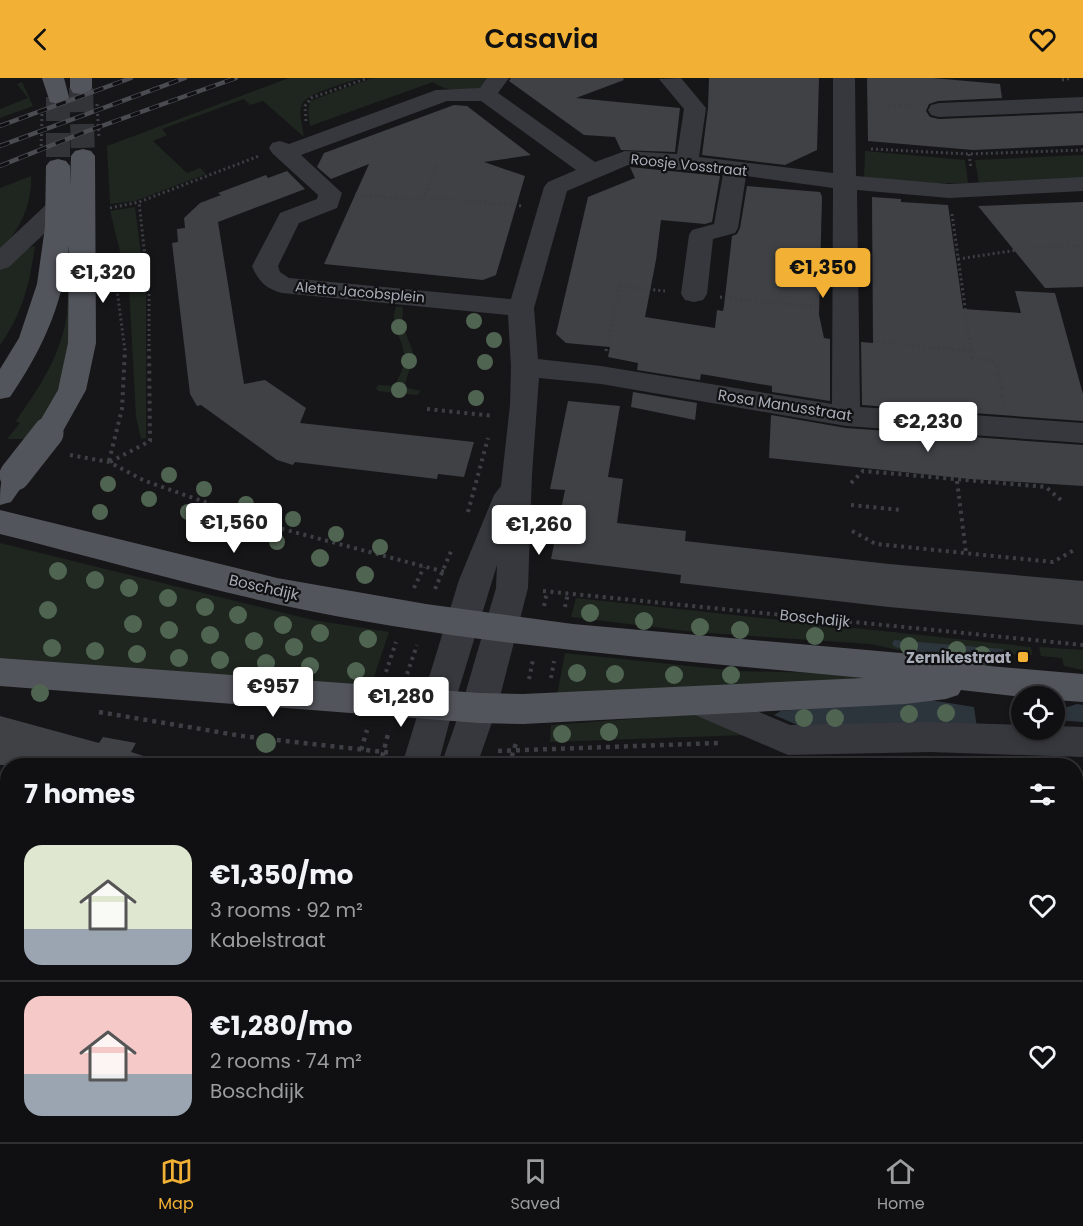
<!DOCTYPE html>
<html lang="en">
<head>
<meta charset="utf-8">
<style>
  body { margin:0; font-family:Poppins,sans-serif; background:#19191b; color:#f1f3f6; height:100vh; display:flex; flex-direction:column; font-size:22px; white-space:nowrap }
  * { box-sizing:border-box; margin:0 }
  p { font-size:20px; color:#9c9d9f }
  .icon { flex:none; width:33px; height:33px; fill:none; stroke:currentColor; stroke-width:2; stroke-linecap:round; stroke-linejoin:round }
  .map { position:relative; flex:1; overflow:hidden }
  .details { position:absolute; left:0px; top:680px; width:1083px; height:386px; display:flex; flex-direction:column; background:#101012; border-radius:24px 24px 0 0; box-shadow:0 3px 9px #0003,0 0 0 2px #303032 }
  .details>* { flex:none }
  .controls { position:absolute; left:1011px; top:608px; display:grid; gap:12px }
  .controls a { display:grid; place-items:center; width:54px; height:54px; border-radius:50%; background:#101012; box-shadow:0 3px 9px #0003,0 0 0 2px #303032; font-size:30px }
  .price { position:absolute; translate:-50% -51px; padding:0 14px; border-radius:6px; background:#fff; color:#222; font-size:20px; line-height:39px; filter:drop-shadow(0 2px 3px #0008) }
  .price::after { content:''; position:absolute; left:50%; top:36px; width:18px; height:14px; margin-left:-9px; background:inherit; clip-path:polygon(0 0,100% 0,50% 100%) }
  .price.active { background:#f2b134; color:#111 }
  ul { padding:0; list-style:none }
  li { display:flex; align-items:center; gap:18px; height:150px; padding:0 24px }
  li+li { border-top:2px solid #303032 }
  li span { display:grid; place-items:center; flex:none; width:168px; height:120px; border-radius:18px; color:#555 }
  li>.icon { margin-inline-start:auto }
  span .icon { width:72px; height:72px; fill:#fffc; stroke-width:1 }
  li b { font-size:26px }
  h2 { display:flex; justify-content:space-between; align-items:center; height:72px; padding:0 24px; font-size:26px }
  header { display:flex; justify-content:space-between; align-items:center; height:78px; padding:0 24px; background:#f2b134; color:#111; font-size:27px; font-weight:600 }
  .tabs { display:flex; justify-content:space-around; align-items:center; height:84px; border-top:2px solid #303032; background:#101012; font-size:16px; color:#9c9d9f }
  .tabs a { display:grid; justify-items:center; gap:3px }
  .tabs .active { color:#f2b134 }
  .map>svg:first-child { display:block }
  .built { fill:#222225 }
  .green { fill:#1e261f }
  .water { fill:#2c353c }
  .building { fill:#404145 }
  .lines { fill:none; stroke-linecap:round; stroke-linejoin:round }
  .major-tunnel { stroke:#333438; stroke-width:24; stroke-dasharray:24 12; stroke-linecap:butt }
  .path-far2 { stroke:#3d3f44; stroke-width:3; stroke-dasharray:2 3; stroke-linecap:butt }
  .path-far1 { stroke:#3d3f44; stroke-width:4; stroke-dasharray:3 4.5; stroke-linecap:butt }
  .path { stroke:#3d3f44; stroke-width:4.5; stroke-dasharray:4 5; stroke-linecap:butt }
  .minor { fill:#37383d; fill-rule:evenodd }
  .major { fill:#53555c; fill-rule:evenodd }
  .rail-casing { stroke:#4a4c52; stroke-width:4.5 }
  .rail { stroke:#111113; stroke-width:3; stroke-dasharray:10; stroke-linecap:butt }
  .major-bridge { stroke:#53555c; stroke-width:31 }
  .tree { fill:#506452 }
  .poi-dot { fill:#f2b134; stroke:#111113; stroke-width:2 }
  .labels { text-anchor:middle; dominant-baseline:central; stroke-width:4.5; stroke-linejoin:round; paint-order:stroke }
  .far-street-label { font-size:14px; fill:#a8adb8; stroke:#111113 }
  .street-label { font-size:15px; fill:#a8adb8; stroke:#111113 }
  .poi-label { font-size:15px; font-weight:bold; fill:#a8adb8; stroke:#111113; text-anchor:end }
</style>
</head>
<body>
<header><svg class="icon" aria-label="back" viewBox="0 0 24 24"><path d="M15 5l-7 7 7 7"/></svg>Casavia<svg class="icon" aria-label="heart" viewBox="0 0 24 24"><path d="M12 20l-8-8c-3-5 5-10 8-4 3-6 11-1 8 4z"/></svg></header>
<div class="map">
<svg width="1083" height="1064" viewBox="0 0 1083 1064">
  <rect width="100%" height="100%" fill="#161618"/>
  <polygon class="built" points="1076,966 1083,967 1083,1064 1049,1064 1048,1058 1076,1058"/>
  <g class="green">
    <path d="M289 0H362C349 4 307 15 302 26 298 36 303 50 304 59L263 23 250 27 244 21 162 51 167 57 153 63 187 95 200 90 206 96 135 123 110 126 107 68Z"/>
    <path d="M373 0H489L484 10C465 11 449 16 433 4L310 48 308 34 310 23Z"/>
    <polygon points="22,4 33,28 0,40 0,31 28,20 17,6"/>
    <polygon points="865,73 965,82 968,105 931,105 864,100"/>
    <polygon points="1083,77 1083,100 979,105 975,82"/>
    <path d="M31 98C32 127 20 151 0 173V110Z"/>
    <polygon points="135,129 146,215 146,360 141,361 136,339 129,209 110,133"/>
    <path d="M35 168C30 204 22 237 0 267V192L27 170Z"/>
    <path d="M74 169V267L61 311 43 343H39L24 361H7L20 345 16 343C39 310 62 276 67 235 69 214 67 191 67 170Z"/>
    <path d="M396 229H403L402 245 414 277 404 309 421 313 417 317 378 313 376 310 379 307 395 308C399 298 406 287 404 276 402 259 389 245 396 229Z"/>
    <polygon points="0,465 313,542 389,554 371,608 0,580"/>
    <polygon points="576,520 1031,569 1032,577 1008,576 1008,583 984,590 870,566 694,554 571,539"/>
    <polygon points="1039,569 1083,572 1083,592 1064,588 1062,580 1041,578"/>
    <polygon points="565,575 737,593 865,596 932,600 557,617"/>
    <polygon points="698,636 748,657 550,664 551,647"/>
  </g>
  <g class="water">
    <polygon points="894,562 1003,571 1005,580 983,588 895,569 892,566"/>
    <polygon points="924,621 974,629 977,650 802,649 774,637 781,633"/>
    <polygon points="1077,626 1083,627 1083,644 1055,642 1055,633"/>
  </g>
  <g class="building">
    <polygon points="511,0 623,0 624,2 576,20 680,30 675,74 621,72 615,59 584,57 509,3"/>
    <polygon points="709,0 819,0 817,72 785,87 702,77 708,30"/>
    <polygon points="867,0 933,0 1000,6 1002,20 938,23 929,26 926,33 930,39 939,41 1083,35 1083,67 973,72 868,63"/>
    <polygon points="454,27 467,28 531,77 484,84 525,98 496,197 483,202 324,186 369,86 331,101 317,89 324,75"/>
    <polygon points="630,89 720,98 712,144 705,146 661,142 656,182 645,239 715,250 717,232 723,233 724,228 732,158 737,156 740,150 747,108 820,114 822,119 819,237 824,260 830,261 830,323 772,314 772,308 701,296 700,302 637,292 638,285 608,279 610,269 566,265 556,256 588,119 635,100"/>
    <polygon points="287,93 305,111 218,144 244,306 265,302 306,330 300,345 474,364 464,399 438,396 437,401 295,384 293,387 277,382 201,327 197,328 190,316 172,165 178,164 177,151 185,150 184,140 200,125 221,117 218,115 266,97 268,100"/>
    <polygon points="872,119 901,121 901,124 948,127 963,231 1021,235 1015,213 1055,215 1083,316 1083,343 862,327 861,264 873,265"/>
    <polygon points="1083,124 1083,209 1045,210 978,128"/>
    <polygon points="633,314 697,325 695,342 631,329"/>
    <polygon points="568,323 620,328 608,399 623,401 617,445 686,453 685,463 889,486 1083,503 1083,547 889,529 680,505 681,497 551,481 565,412 550,411"/>
    <polygon points="771,337 846,350 1083,367 1083,408 970,401 769,380"/>
    <polygon points="0,638 99,665 103,659 136,665 131,674 150,680 149,687 0,687"/>
  </g>
  <g class="lines">
    <g class="major-tunnel">
      <polyline points="81,10 83,78"/>
      <polyline points="58,19 58,88"/>
    </g>
    <g class="path-far2">
      <polyline points="1062,2 1071,0"/>
      <polyline points="869,25 915,29"/>
      <polyline points="97,26 99,60"/>
      <polyline points="306,43 305,28 311,20 368,0"/>
      <polyline points="871,71 969,76 1083,72"/>
      <polyline points="41,73 42,36"/>
      <polyline points="969,76 971,90"/>
      <polyline points="437,87 424,119 523,128"/>
      <polyline points="355,117 423,122 424,119"/>
      <polyline points="110,130 139,124"/>
      <polyline points="952,136 971,272"/>
      <polyline points="113,181 125,273"/>
      <polyline points="958,181 1038,169 1083,167"/>
      <polyline points="720,219 817,229"/>
      <polyline points="873,263 971,273"/>
      <polyline points="149,273 149,216 139,124 259,78"/>
      <polyline points="606,273 620,208 665,213"/>
    </g>
    <g class="path-far1">
      <polyline points="963,271 971,272 972,281 996,283 1004,326"/>
      <polyline points="427,331 494,338"/>
      <polyline points="70,377 109,384 145,403 275,449 445,494"/>
      <polyline points="109,383 122,331 125,271"/>
      <polyline points="110,384 150,363 149,271"/>
      <polyline points="957,403 966,475"/>
      <polyline points="851,405 863,393 1046,409 1062,423"/>
      <polyline points="851,427 902,432"/>
      <polyline points="468,434 488,360"/>
      <polyline points="852,453 876,466 1053,484 1074,472"/>
      <polyline points="414,510 424,489"/>
      <polyline points="435,511 452,471"/>
      <polyline points="543,513 1083,567"/>
      <polyline points="544,528 547,514"/>
      <polyline points="565,529 568,515"/>
      <polyline points="386,594 396,564"/>
      <polyline points="407,596 417,567"/>
      <polyline points="551,600 554,583"/>
      <polyline points="529,601 533,582"/>
    </g>
    <g class="path">
      <polyline points="99,634 242,658 392,675"/>
      <polyline points="361,672 367,652"/>
      <polyline points="498,673 718,665"/>
      <polyline points="380,687 389,652"/>
      <polyline points="509,687 517,662"/>
    </g>
    <g class="minor">
      <path d="M487 0H509L498 15 595 84 625 73 677 76 684 31 659 1 681 0 706 30 699 79 833 95V0H855L856 98 949 106 1083 99V113L949 120 857 112 860 329 1083 345V365L846 348 601 306 539 300 532 396 528 510 497 630 477 687H441L461 630 496 510 497 487 454 627 438 687H402L459 502 494 417 501 408 510 327 511 289 508 237 282 215C266 211 258 203 252 188L280 135 317 121 318 117 272 75 269 70 272 65 280 63 289 66 436 12 480 10ZM447 23H481L576 92 548 104 544 109 511 221 289 200 280 194 278 188 299 145 337 130 342 115 301 77ZM628 87 723 96 714 146 692 152 689 157 681 216 685 222 694 224 703 222 707 216 713 161 735 155 738 150 746 98 833 110 832 326 601 288 538 281 534 230 567 113Z"/>
      <polygon points="1083,19 1083,33 939,39 931,37 928,32 931,27 939,25"/>
      <polygon points="59,121 68,123 71,128 68,133 9,189 0,192 0,170 50,123"/>
      <polygon points="700,609 790,647 930,644 1022,647 1022,651 1054,651 1054,648 1083,649 1083,679 930,674 788,677 688,634 682,624 688,614"/>
      <polygon points="0,735 8,737 8,771 0,769"/>
      <polygon points="303,1058 347,1058 345,1064 301,1064"/>
      <polygon points="985,1058 1029,1058 1030,1064 986,1064"/>
    </g>
    <g class="major">
      <polygon points="42,0 64,0 69,19 66,24 58,26 50,24"/>
      <polygon points="70,0 92,0 92,10 89,15 81,16 73,15 70,10"/>
      <path d="M83 71 91 73 95 78 96 265 86 312 58 362 48 365 38 362 33 355 58 312 68 265 69 167C64 225 42 272 10 319L0 321V291L19 260 37 206 45 149 46 88 50 83 58 81 66 83 70 88V108L71 78 75 73Z"/>
      <path d="M15 386 26 389 30 397 11 424 0 427C0 408 0 393 15 386Z"/>
      <path d="M0 432 277 500 426 526 573 546 901 575 989 588 1083 596V624L1054 622V618L1022 619 961 612 958 617 946 621 905 626 523 646 479 645 0 608V580L479 615 523 616 864 600C668 581 469 568 276 526 184 505 92 479 0 456Z"/>
    </g>
    <g class="rail-casing">
      <g id="rail">
        <polyline points="0,48 131,0"/>
        <polyline points="0,68 185,0"/>
        <polyline points="0,88 82,55 236,0"/>
      </g>
    </g>
    <use href="#rail" class="rail"/>
    <polyline class="major-bridge" points="15,397 48,355"/>
  </g>
  <g class="tree">
    <circle cx="474" cy="243" r="8"/>
    <circle cx="399" cy="249" r="8"/>
    <circle cx="494" cy="262" r="8"/>
    <circle cx="409" cy="283" r="8"/>
    <circle cx="485" cy="284" r="8"/>
    <circle cx="399" cy="312" r="8"/>
    <circle cx="476" cy="320" r="8"/>
    <circle cx="169" cy="397" r="8"/>
    <circle cx="108" cy="406" r="8"/>
    <circle cx="204" cy="411" r="8"/>
    <circle cx="149" cy="421" r="8"/>
    <circle cx="246" cy="426" r="8"/>
    <circle cx="100" cy="434" r="8"/>
    <circle cx="188" cy="434" r="8"/>
    <circle cx="293" cy="441" r="8"/>
    <circle cx="231" cy="449" r="8"/>
    <circle cx="336" cy="456" r="8"/>
    <circle cx="277" cy="464" r="8"/>
    <circle cx="380" cy="469" r="8"/>
    <circle cx="320" cy="480" r="9"/>
    <circle cx="58" cy="493" r="9"/>
    <circle cx="365" cy="497" r="9"/>
    <circle cx="95" cy="502" r="9"/>
    <circle cx="129" cy="510" r="9"/>
    <circle cx="168" cy="520" r="9"/>
    <circle cx="205" cy="529" r="9"/>
    <circle cx="48" cy="532" r="9"/>
    <circle cx="590" cy="535" r="9"/>
    <circle cx="238" cy="537" r="9"/>
    <circle cx="644" cy="543" r="9"/>
    <circle cx="133" cy="546" r="9"/>
    <circle cx="283" cy="547" r="9"/>
    <circle cx="700" cy="549" r="9"/>
    <circle cx="169" cy="552" r="9"/>
    <circle cx="740" cy="552" r="9"/>
    <circle cx="320" cy="555" r="9"/>
    <circle cx="210" cy="557" r="9"/>
    <circle cx="815" cy="558" r="9"/>
    <circle cx="368" cy="561" r="9"/>
    <circle cx="254" cy="563" r="9"/>
    <circle cx="909" cy="568" r="9"/>
    <circle cx="294" cy="569" r="9"/>
    <circle cx="52" cy="570" r="9"/>
    <circle cx="957" cy="572" r="9"/>
    <circle cx="95" cy="573" r="9"/>
    <circle cx="137" cy="576" r="9"/>
    <circle cx="982" cy="577" r="9"/>
    <circle cx="179" cy="580" r="9"/>
    <circle cx="220" cy="582" r="9"/>
    <circle cx="266" cy="585" r="9"/>
    <circle cx="310" cy="588" r="9"/>
    <circle cx="356" cy="593" r="9"/>
    <circle cx="577" cy="595" r="9"/>
    <circle cx="615" cy="596" r="9"/>
    <circle cx="674" cy="597" r="9"/>
    <circle cx="731" cy="597" r="9"/>
    <circle cx="40" cy="615" r="9"/>
    <circle cx="946" cy="635" r="9"/>
    <circle cx="909" cy="636" r="9"/>
    <circle cx="804" cy="640" r="9"/>
    <circle cx="835" cy="640" r="9"/>
    <circle cx="609" cy="654" r="9"/>
    <circle cx="562" cy="656" r="9"/>
    <circle cx="266" cy="665" r="10"/>
  </g>
  <rect class="poi-dot" x="1017" y="573" width="12" height="12" rx="3"/>
  <g class="labels">
    <g class="far-street-label">
      <text transform="translate(689 87) rotate(6)">Roosje Vosstraat</text>
      <text transform="translate(360 214) rotate(5)">Aletta Jacobsplein</text>
    </g>
    <g class="street-label">
      <text transform="translate(785 327) rotate(9)">Rosa Manusstraat</text>
      <text transform="translate(264 509) rotate(13)">Boschdijk</text>
      <text transform="translate(815 540) rotate(6)">Boschdijk</text>
    </g>
    <g class="poi-label">
      <text x="1011" y="579">Zernikestraat</text>
    </g>
  </g>
</svg>
<div class="controls">
<a><svg class="icon" aria-label="locate" viewBox="0 0 24 24"><circle cx="12" cy="12" r="6"/><path d="M12 2v4M12 18v4M2 12h4M18 12h4"/></svg></a>
</div>
<b class="price active" style="left:823px;top:221px">€1,350</b>
<b class="price" style="left:103px;top:226px">€1,320</b>
<b class="price" style="left:928px;top:375px">€2,230</b>
<b class="price" style="left:234px;top:476px">€1,560</b>
<b class="price" style="left:539px;top:478px">€1,260</b>
<b class="price" style="left:273px;top:640px">€957</b>
<b class="price" style="left:401px;top:650px">€1,280</b>
<section class="details">
<h2>7 homes<svg class="icon" aria-label="filters" viewBox="0 0 24 24"><path d="M4 7h16M4 17h16"/><circle cx="9" cy="7" r="2"/><circle cx="15" cy="17" r="2"/></svg></h2>
<ul>
<li><span style="background:linear-gradient(#dfe7d0 70%,#9aa5b1 0)"><svg class="icon" aria-label="home" viewBox="0 0 24 24"><path d="M3 11l9-7 9 7M6 9v11h12V9"/></svg></span><div><b>€1,350/mo</b><p>3 rooms · 92 m²</p><p>Kabelstraat</p></div><svg class="icon" aria-label="heart" viewBox="0 0 24 24"><path d="M12 20l-8-8c-3-5 5-10 8-4 3-6 11-1 8 4z"/></svg></li>
<li><span style="background:linear-gradient(#f6c9c9 65%,#9aa5b1 0)"><svg class="icon" aria-label="home" viewBox="0 0 24 24"><path d="M3 11l9-7 9 7M6 9v11h12V9"/></svg></span><div><b>€1,280/mo</b><p>2 rooms · 74 m²</p><p>Boschdijk</p></div><svg class="icon" aria-label="heart" viewBox="0 0 24 24"><path d="M12 20l-8-8c-3-5 5-10 8-4 3-6 11-1 8 4z"/></svg></li>
</ul>
</section>
</div>
<nav class="tabs">
<a class="active"><svg class="icon" aria-label="map" viewBox="0 0 24 24"><path d="M3 6l6-2 6 2 6-2v14l-6 2-6-2-6 2zM9 4v14M15 6v14"/></svg>Map</a>
<a><svg class="icon" aria-label="saved" viewBox="0 0 24 24"><path d="M7 4h10v16l-5-4-5 4z"/></svg>Saved</a>
<a><svg class="icon" aria-label="home" viewBox="0 0 24 24"><path d="M3 11l9-7 9 7M6 9v11h12V9"/></svg>Home</a>
</nav>
</body>
</html>
